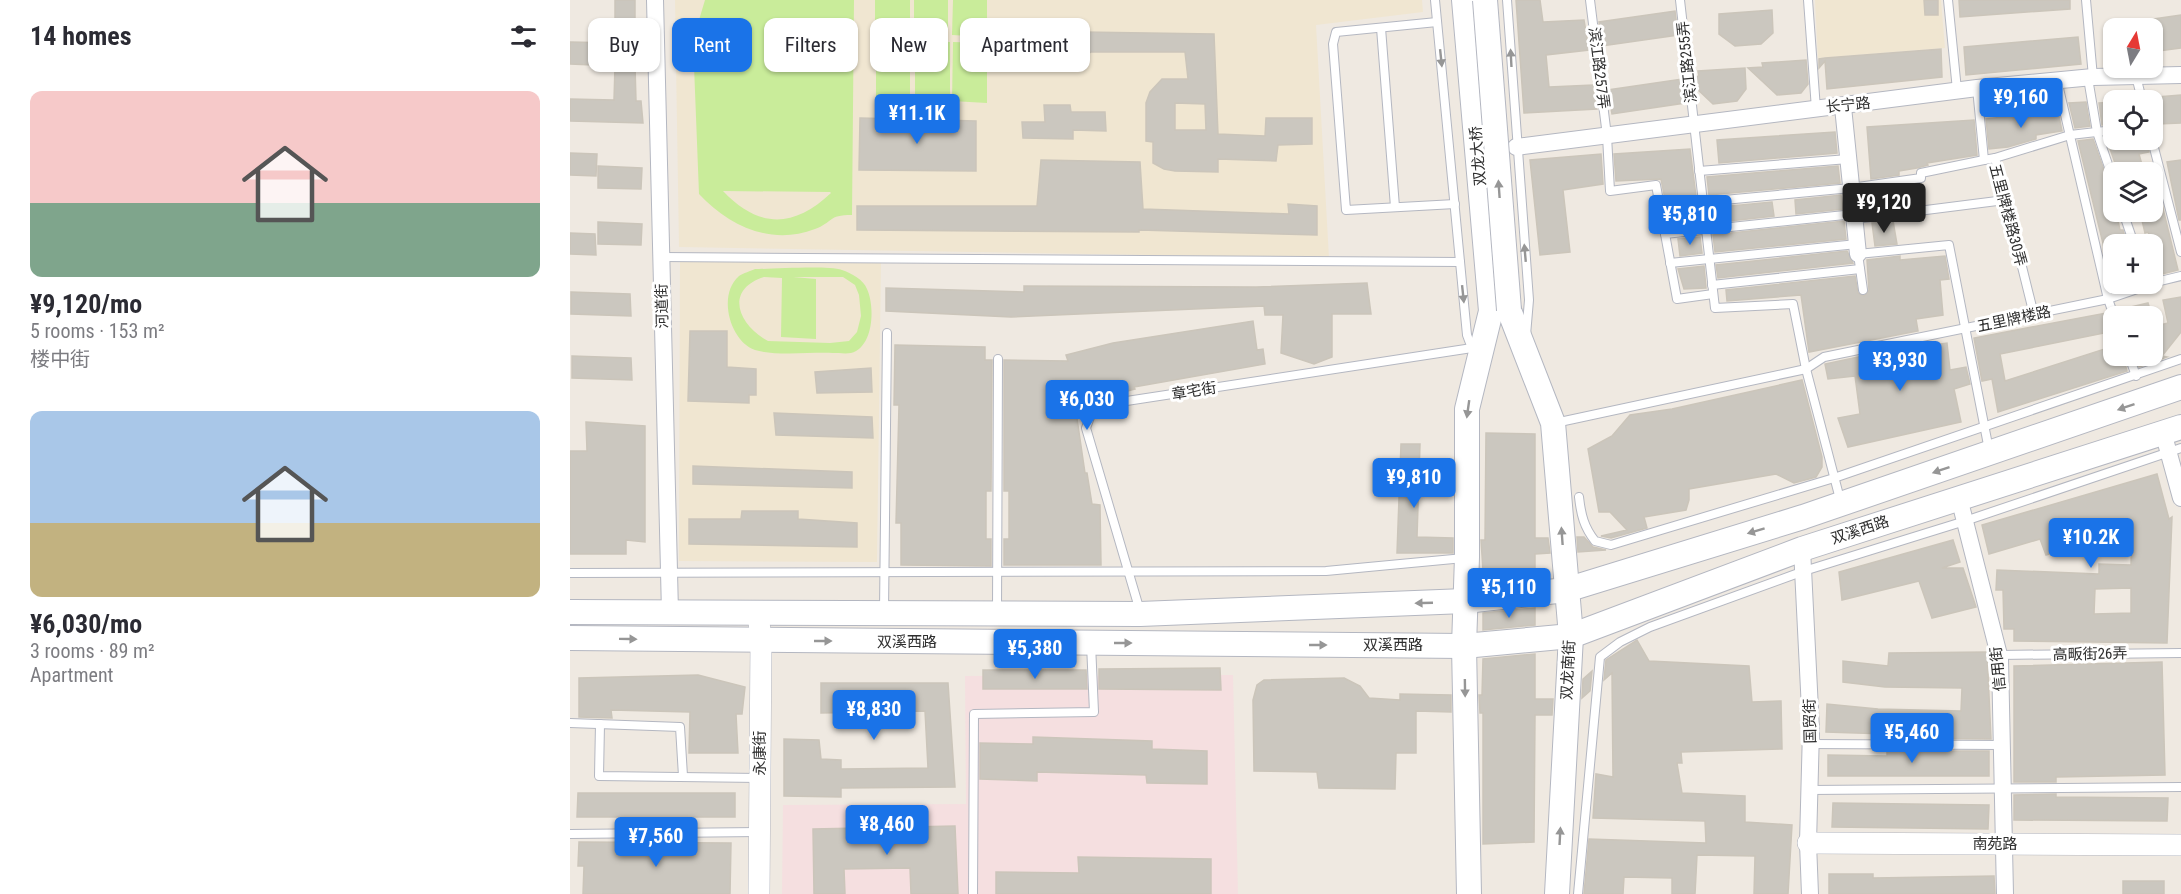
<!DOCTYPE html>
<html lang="en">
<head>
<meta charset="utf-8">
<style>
  body { margin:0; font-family:"Roboto Condensed","Noto Sans SC",sans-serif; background:#f7f7f7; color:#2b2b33; height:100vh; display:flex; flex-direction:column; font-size:22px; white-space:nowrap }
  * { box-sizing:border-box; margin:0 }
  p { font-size:20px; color:#7c7c81 }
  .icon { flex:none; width:33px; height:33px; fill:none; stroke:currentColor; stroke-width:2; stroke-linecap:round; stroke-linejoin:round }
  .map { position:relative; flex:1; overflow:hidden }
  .drawer { display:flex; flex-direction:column; background:#fff; width:570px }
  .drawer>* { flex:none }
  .guide { position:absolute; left:18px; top:18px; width:570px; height:54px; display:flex; gap:12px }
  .needle { width:39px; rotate:10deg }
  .controls { position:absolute; left:1533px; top:18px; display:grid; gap:12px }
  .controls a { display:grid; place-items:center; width:60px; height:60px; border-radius:12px; background:#fff; box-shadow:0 2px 4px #0004; font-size:30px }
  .price { position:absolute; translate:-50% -51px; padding:0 14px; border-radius:6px; background:#1a73e8; color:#fff; font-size:20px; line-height:39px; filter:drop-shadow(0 2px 3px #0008) }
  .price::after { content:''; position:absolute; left:50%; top:36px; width:18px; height:14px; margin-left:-9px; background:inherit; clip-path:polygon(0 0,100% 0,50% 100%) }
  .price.current { background:#222; color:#fff }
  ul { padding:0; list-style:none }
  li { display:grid; align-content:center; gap:12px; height:318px; padding:0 30px }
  li span { display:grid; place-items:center; height:186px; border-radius:12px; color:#555 }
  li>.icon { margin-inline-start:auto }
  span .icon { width:108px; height:108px; fill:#fffc; stroke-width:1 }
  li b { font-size:26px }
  h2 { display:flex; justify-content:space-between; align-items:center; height:72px; padding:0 30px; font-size:26px }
  .tag { padding:0 21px; border-radius:12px; background:#fff; box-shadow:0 2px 4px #0004; font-size:21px; line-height:54px }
  .tag.current { background:#1a73e8; color:#fff }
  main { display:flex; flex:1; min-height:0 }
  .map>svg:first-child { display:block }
  .education { fill:#f0e6d1 }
  .medical { fill:#f5dfe0 }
  .pitch { fill:#c9ec9a; fill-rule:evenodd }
  .building { fill:#cbc7bf; stroke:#cbc5ba; stroke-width:1.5; fill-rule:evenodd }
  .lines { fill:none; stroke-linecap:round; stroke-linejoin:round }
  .service-casing { stroke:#b4b7c1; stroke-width:10 }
  .minor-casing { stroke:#b4b7c1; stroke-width:18 }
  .tertiary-casing { stroke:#b4b7c1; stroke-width:22 }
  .secondary-casing { stroke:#b4b7c1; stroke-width:26 }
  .service { stroke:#fff; stroke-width:8 }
  .minor { stroke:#fff; stroke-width:16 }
  .tertiary { stroke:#fff; stroke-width:21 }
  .secondary { stroke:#fff; stroke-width:24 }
  .secondary-bridge-casing { stroke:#b4b7c1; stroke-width:26; stroke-linecap:butt }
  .secondary-bridge { stroke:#fff; stroke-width:24 }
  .oneway { fill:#969696 }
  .labels { text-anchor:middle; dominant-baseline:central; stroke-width:6; stroke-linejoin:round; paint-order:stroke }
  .street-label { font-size:15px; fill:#2e2e2e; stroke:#fff }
</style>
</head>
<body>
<main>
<section class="drawer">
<h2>14 homes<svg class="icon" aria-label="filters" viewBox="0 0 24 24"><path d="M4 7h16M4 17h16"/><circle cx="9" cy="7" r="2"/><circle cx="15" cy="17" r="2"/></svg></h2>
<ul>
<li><span style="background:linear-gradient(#f6c9c9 60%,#7fa58c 0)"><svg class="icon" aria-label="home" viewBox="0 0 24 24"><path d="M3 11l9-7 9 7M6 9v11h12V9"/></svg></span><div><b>¥9,120/mo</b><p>5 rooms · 153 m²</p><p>楼中街</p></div></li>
<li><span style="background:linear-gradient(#a9c7e8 60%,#c2b280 0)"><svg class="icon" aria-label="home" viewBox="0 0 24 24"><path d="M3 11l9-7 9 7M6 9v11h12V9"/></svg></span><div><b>¥6,030/mo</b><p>3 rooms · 89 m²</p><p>Apartment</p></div></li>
</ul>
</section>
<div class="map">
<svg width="1611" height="894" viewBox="0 0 1611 894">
  <rect width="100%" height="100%" fill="#efe9e1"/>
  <g class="education">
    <polygon points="105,0 852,0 853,12 746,25 759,258 109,247"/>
    <polygon points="1245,0 1371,0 1375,48 1248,58"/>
    <polygon points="110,260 311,262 307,562 109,561"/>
  </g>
  <polygon class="medical" points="663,675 668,894 212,894 213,805 396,804 395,676"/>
  <g class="pitch">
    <path d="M135 0H284L282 215C257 215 264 222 245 229 201 246 159 226 129 194L123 40ZM153 191 260 192 261 193C224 228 189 229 153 191Z"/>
    <polygon points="305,0 340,0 340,36 305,35"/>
    <polygon points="344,0 378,0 378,36 344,34"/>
    <polygon points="383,0 417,0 417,37 382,35"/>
    <polygon points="306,40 340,41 340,101 306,100"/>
    <polygon points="345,41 380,42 380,102 345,101"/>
    <polygon points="383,42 417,43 417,103 382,101"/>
    <path d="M185 269C204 269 257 265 272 270 281 273 294 280 297 289 305 306 304 347 281 353 276 354 268 353 263 353 241 352 204 356 185 350 160 341 147 295 169 276 173 273 181 271 185 269ZM194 277 212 278 211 337 246 339V279L223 277H273L285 285 289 295 291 316 287 332 279 341 260 343 198 341C168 325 154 290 194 277Z"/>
  </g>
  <g class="building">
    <polygon points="45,0 65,0 65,44 69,44 70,66 65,66 66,101 71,101 73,123 0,121 0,99 44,100 45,66 0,64 0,42 45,43"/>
    <polygon points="946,0 970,0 973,22 1014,20 1019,50 976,55 979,87 1023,85 1027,109 954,113"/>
    <polygon points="1354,0 1368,0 1368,15 1355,15"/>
    <polygon points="1389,0 1500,0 1500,9 1390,17"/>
    <polygon points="1202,10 1203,33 1191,44 1165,46 1149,34 1149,14"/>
    <polygon points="1105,11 1108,35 1032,46 1029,22"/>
    <polygon points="1611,15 1611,48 1589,51 1584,19"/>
    <path d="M446 31 644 34 648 134 695 136 696 118H742V144L708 145 706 161 648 159V172L605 171 594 169 583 163V142L576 141V103L580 92 592 79H618L615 52H521L503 64H444ZM605 103 635 104 636 130H605Z"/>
    <polygon points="1508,37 1511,64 1396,75 1394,47"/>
    <polygon points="1371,49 1372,77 1257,89 1255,61 1249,68 1249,59 1255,58"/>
    <polygon points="1236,60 1238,84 1231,93 1207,95 1178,68 1193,67 1192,63"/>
    <polygon points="1175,68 1176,89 1167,101 1143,104 1126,88 1125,77 1129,76 1128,71"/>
    <polygon points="1112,79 1115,103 1042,114 1038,90"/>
    <polygon points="1611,95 1611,123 1588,124 1587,97"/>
    <polygon points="1516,102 1520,126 1505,128 1499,103"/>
    <polygon points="1544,102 1544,124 1532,125 1529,103"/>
    <polygon points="474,105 500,105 501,112 535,112 536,131 503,130 503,139 453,138 452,122 475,122"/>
    <polygon points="1488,111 1492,131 1466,135 1466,139 1438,147 1419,149 1416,119"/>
    <polygon points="290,118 406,121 406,171 289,170"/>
    <polygon points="1404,120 1407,155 1357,163 1358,165 1347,168 1329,171 1329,175 1301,179 1297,127"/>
    <polygon points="1265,132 1267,153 1149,163 1147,140"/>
    <polygon points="1544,136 1544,140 1576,140 1579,152 1569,154 1574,172 1548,172 1536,137"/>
    <polygon points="1523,139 1540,187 1544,212 1546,212 1550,230 1553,230 1557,244 1544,244 1544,267 1539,268 1508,141"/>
    <polygon points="1120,149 1126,196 1095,199 1091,179 1046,181 1044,154"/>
    <polygon points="0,153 27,154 26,176 0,175"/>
    <polygon points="1031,154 1033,184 993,190 1000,252 970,255 960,160"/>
    <polygon points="471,160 570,162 573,209 719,214 718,204 747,206 747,235 569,230 569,232 287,230 287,206 467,206"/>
    <polygon points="1611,160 1611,220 1609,220 1597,162"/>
    <polygon points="28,166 72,168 71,189 28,188"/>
    <polygon points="1268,166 1270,183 1139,195 1137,177"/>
    <polygon points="1582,180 1586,180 1608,270 1588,275 1582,244 1578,232 1575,233 1570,212 1582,212"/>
    <polygon points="1271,195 1273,209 1226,214 1225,200"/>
    <polygon points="1202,202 1204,216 1142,223 1140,208"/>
    <polygon points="1127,209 1129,224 1100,227 1098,212"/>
    <polygon points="1274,221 1276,239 1145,252 1143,235"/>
    <polygon points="1323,221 1327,244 1305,246 1302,223"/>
    <polygon points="28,222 72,224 71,245 28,244"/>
    <polygon points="0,233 25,234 26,255 0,254"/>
    <polygon points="1130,237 1132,253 1110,256 1108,239"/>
    <polygon points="1277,251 1283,263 1148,278 1146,265"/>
    <polygon points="1330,256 1330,260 1375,256 1379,279 1370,280 1373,315 1346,319 1348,331 1239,352 1231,295 1157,301 1156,290 1285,276 1288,293 1294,296 1299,290 1297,260"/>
    <polygon points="1134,266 1136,288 1114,289 1108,269"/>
    <polygon points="797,283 801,314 762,314 762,357 744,364 711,353 713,315 695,315 694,306 441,317 316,311 316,288 454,292 454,286 686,287"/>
    <polygon points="1,292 60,294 61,316 1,314"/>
    <polygon points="1611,297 1611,332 1592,356 1597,357 1569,367 1566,356 1582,356 1582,327 1598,323 1593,300"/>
    <polygon points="1578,303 1582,316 1550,316 1548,310"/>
    <polygon points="1536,313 1544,331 1430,354 1435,381 1544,346 1544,356 1553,356 1557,371 1428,412 1422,379 1412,381 1404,338"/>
    <polygon points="683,321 687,350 693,349 695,364 564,387 565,389 505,405 515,473 517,473 522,504 530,505 531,565 434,565 434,539 439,539 439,491 434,491 434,360 498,361 496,355 543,343"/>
    <polygon points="120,331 157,331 157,367 186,369 186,395 179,395 179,403 118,401"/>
    <polygon points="1377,343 1380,370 1396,367 1400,384 1384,389 1391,422 1278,447 1268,418 1290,414 1285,376 1258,379 1255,364 1349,344 1349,347"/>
    <polygon points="325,345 415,347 415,360 422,360 421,491 416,491 416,539 421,539 421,566 331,565 331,523 326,523 329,405 324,405"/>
    <polygon points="2,356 61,358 62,380 2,378"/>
    <polygon points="301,368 302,392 247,393 245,372"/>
    <polygon points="1232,380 1252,457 1252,467 1246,477 1224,483 1206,474 1119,489 1119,500 1116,510 1074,517 1077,528 1041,538 1031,536 1057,530 1040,512 1029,512 1018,449 1042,436 1060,415 1102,409"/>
    <polygon points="204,413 302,417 303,438 206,435"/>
    <polygon points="16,422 75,426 75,542 56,540 56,554 0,554 0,451 17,451"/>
    <polygon points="916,433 965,434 965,538 978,538 980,553 965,554 965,579 914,585 911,540 915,540"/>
    <polygon points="831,444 850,444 847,537 883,538 883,553 827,553"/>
    <polygon points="123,466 282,472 282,488 123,484"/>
    <path d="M1587 474 1599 519 1602 517 1597 643 1444 641V629H1434L1433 590H1426L1427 570 1529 574V564L1561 565 1562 528 1476 555 1470 539 1419 554 1412 525ZM1561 588V613L1524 614 1525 589Z"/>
    <polygon points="172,511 228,511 228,519 287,523 287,547 119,544 119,519 171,519"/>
    <polygon points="1007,537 1014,537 1023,547 1036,550 1008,552"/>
    <polygon points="1383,540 1390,562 1372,568 1393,568 1406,607 1362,618 1349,581 1272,600 1269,572"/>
    <polygon points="965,608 965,625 913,630 913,613"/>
    <polygon points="1067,640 1079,661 1179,666 1182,702 1211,701 1212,749 1111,752 1112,763 1107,763 1112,793 1175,796 1175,822 1222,825 1218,894 1184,894 1185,856 1127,855 1125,894 1102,894 1102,878 1054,877 1053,894 1014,894 1019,839 1136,843 1135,821 1023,818 1026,774 1043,777 1042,673 1034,680 1036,660"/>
    <polygon points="1417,652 1421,739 1317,738 1317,734 1256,732 1257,704 1308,709 1391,711 1392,688 1315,687 1273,682 1273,661 1318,666 1319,653"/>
    <polygon points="965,654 965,699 983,699 982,715 965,715 964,842 913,844 913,713 910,713 909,695 912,695 913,659"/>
    <polygon points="1592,662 1595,775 1486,777 1486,782 1444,782 1444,666"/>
    <polygon points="650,668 651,690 529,689 529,669"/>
    <polygon points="413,670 516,670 517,689 413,689"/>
    <polygon points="1022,671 1020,691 1012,698 1013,679"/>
    <polygon points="128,675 175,687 172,714 166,714 168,753 119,753 120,712 41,710 42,718 9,717 9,678"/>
    <polygon points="774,678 790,686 799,698 830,700 830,694 881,695 881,712 846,711 846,753 826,753 825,789 749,788 747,772 684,771 683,700 687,685 694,680"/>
    <polygon points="251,683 378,683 385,787 271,788 271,797 214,796 214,739 249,740 251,759 271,760 271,769 358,768 355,711 251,713"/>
    <polygon points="463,737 582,741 582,749 637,751 637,784 577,783 576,775 467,772 467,781 410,779 410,743 463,744"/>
    <polygon points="1317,751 1419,751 1419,776 1258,776 1258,755 1317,756"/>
    <polygon points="8,793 165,793 165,817 7,817"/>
    <polygon points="1486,794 1486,797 1598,798 1597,821 1444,820 1444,795"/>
    <polygon points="1263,803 1419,805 1418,829 1262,827"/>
    <polygon points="385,826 388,894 341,894 340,868 274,869 275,894 244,894 243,829"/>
    <polygon points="9,842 161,843 160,894 13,894 14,866 8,866"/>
    <polygon points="508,857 641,859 641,894 426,894 426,872 509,873"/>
    <polygon points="1259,874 1303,874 1303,878 1424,876 1425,894 1259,894"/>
    <rect x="1553" y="881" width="41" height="13"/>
  </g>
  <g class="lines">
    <g class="service-casing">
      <g id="service">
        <polyline points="865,0 897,335 903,351"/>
        <polyline points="937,0 959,300 956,335"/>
        <polyline points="1020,0 1037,136 1040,191 1086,185 1107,299 1143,294"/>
        <polyline points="1110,0 1145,308 1223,304 1236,369 1271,503"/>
        <polyline points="1238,0 1246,109"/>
        <polyline points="1378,0 1387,90"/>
        <polyline points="1516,0 1523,77"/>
        <polyline points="867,22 766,32 763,44 776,210 885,204"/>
        <polyline points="811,28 825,207"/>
        <polyline points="1566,76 1572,100"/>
        <polyline points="1518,78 1527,132 1544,182"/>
        <polyline points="1487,80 1538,299 1544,316"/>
        <polyline points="1407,88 1414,160 1425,158 1464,315"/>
        <polyline points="1582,140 1611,252"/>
        <polyline points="1425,158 1500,135 1544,130"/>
        <polyline points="1129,171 1278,159"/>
        <polyline points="1090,206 1281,188 1351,178 1351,173 1414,160"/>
        <polyline points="1553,212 1564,244"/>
        <polyline points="1285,219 1435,200"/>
        <polyline points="1095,234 1284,214"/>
        <polyline points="91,257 890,262"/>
        <polyline points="1100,263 1287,244"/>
        <polyline points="1582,283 1611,276"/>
        <polyline points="1142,285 1290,269"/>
        <polyline points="1293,290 1288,254 1379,245 1419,450"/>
        <polyline points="1559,356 1566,376"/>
        <polyline points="985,423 1236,369 1254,357 1538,299 1582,284"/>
        <path d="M1009 497C1011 515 1014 527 1025 541L1041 545 1264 478 1611 359"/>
        <polyline points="0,573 756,571 894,558"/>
        <polyline points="570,611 516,428 524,406 902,348"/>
        <polyline points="314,612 317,333"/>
        <polyline points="427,613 428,359"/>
        <polyline points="1429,655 1611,653"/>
        <polyline points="0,723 110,727 113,776"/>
        <polyline points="30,724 29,776 190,778"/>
        <polyline points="1241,744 1432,745"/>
        <polyline points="1239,790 1611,787"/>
        <polyline points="0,834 189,832"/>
        <polyline points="403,894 404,714 524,712 521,644"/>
        <polyline points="1008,894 1030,657 1050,642 1080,627 1234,571 1395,521 1611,448"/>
      </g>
    </g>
    <g class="minor-casing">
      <g id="minor">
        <polyline points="85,0 100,612"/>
        <polyline points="1273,107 1288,254"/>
        <polyline points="946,147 1407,88 1523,77 1611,75"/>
        <polyline points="1593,432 1611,498"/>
        <polyline points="1389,498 1430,659 1435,894"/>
        <polyline points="1232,549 1241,730 1238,843 1240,894"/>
      </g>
    </g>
    <g class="tertiary-casing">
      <g id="tertiary">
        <polyline points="188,612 191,641 189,894"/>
        <polyline points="1238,843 1611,845"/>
      </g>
    </g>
    <g class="secondary-casing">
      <g id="secondary">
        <polyline points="894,0 921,311 897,409 897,557 894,646 899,894"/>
        <polyline points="939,310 983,423 1001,636 987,894"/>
        <polyline points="0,612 570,614 895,601 996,590 1233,517 1611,387"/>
        <polyline points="0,638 894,646 1001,636 1232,549 1611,427"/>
      </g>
    </g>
    <use href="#service" class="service"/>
    <use href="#minor" class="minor"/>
    <use href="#tertiary" class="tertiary"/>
    <use href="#secondary" class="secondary"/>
    <g class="secondary-bridge-casing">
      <polyline id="secondary-bridge" points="915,0 939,310"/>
    </g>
    <use href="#secondary-bridge" class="secondary-bridge"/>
  </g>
  <defs><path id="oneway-solid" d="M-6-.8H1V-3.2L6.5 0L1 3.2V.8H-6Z" transform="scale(1.5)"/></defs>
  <g class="oneway">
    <use href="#oneway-solid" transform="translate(871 58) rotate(84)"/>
    <use href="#oneway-solid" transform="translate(941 58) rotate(-93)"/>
    <use href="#oneway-solid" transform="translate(929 189) rotate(-94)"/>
    <use href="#oneway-solid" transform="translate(955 253) rotate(-95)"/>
    <use href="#oneway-solid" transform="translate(893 294) rotate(84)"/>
    <use href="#oneway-solid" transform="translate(1556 407) rotate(161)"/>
    <use href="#oneway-solid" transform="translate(898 409) rotate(98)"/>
    <use href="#oneway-solid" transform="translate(1371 470) rotate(161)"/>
    <use href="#oneway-solid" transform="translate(1186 531) rotate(163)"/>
    <use href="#oneway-solid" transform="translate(992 536) rotate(-94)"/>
    <use href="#oneway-solid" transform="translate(854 603) rotate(178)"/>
    <use href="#oneway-solid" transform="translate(58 639) rotate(1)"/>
    <use href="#oneway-solid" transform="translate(253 641)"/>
    <use href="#oneway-solid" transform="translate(553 643)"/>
    <use href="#oneway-solid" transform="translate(748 645)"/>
    <use href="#oneway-solid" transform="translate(895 688) rotate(89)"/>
    <use href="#oneway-solid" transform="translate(990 836) rotate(-87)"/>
  </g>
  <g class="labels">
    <g class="street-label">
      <text transform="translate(1117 62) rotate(-96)">滨江路255弄</text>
      <text transform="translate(1029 68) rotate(83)">滨江路257弄</text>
      <text transform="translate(1278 105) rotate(-6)">长宁路</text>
      <text transform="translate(908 156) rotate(-95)">双龙大桥</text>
      <text transform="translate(1438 215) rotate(75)">五里牌楼路30弄</text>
      <text transform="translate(92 306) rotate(-91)">河道街</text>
      <text transform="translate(1444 319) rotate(-12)">五里牌楼路</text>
      <text transform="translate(624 391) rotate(-9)">章宅街</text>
      <text transform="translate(1290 530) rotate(-18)">双溪西路</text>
      <text x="337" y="642">双溪西路</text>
      <text x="823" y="645">双溪西路</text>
      <text transform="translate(1520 654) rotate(-1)">高畈街26弄</text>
      <text transform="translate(1428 669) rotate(-96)">信用街</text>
      <text transform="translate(998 670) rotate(-87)">双龙南街</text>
      <text transform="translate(1240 721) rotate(-91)">国贸街</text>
      <text transform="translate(190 753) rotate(-90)">永康街</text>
      <text x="1425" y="844">南苑路</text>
    </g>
  </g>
</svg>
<div class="controls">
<a><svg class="needle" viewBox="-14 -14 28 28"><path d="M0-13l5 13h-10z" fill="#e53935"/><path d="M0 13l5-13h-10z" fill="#7c7c81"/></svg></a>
<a><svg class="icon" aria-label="locate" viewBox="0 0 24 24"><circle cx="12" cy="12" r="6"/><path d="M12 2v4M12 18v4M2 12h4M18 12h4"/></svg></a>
<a><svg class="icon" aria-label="layers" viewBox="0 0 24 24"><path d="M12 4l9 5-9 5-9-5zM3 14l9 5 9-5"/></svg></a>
<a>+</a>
<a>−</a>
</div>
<b class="price" style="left:1451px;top:129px">¥9,160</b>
<b class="price" style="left:347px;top:145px">¥11.1K</b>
<b class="price current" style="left:1314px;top:234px">¥9,120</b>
<b class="price" style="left:1120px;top:246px">¥5,810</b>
<b class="price" style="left:1330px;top:392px">¥3,930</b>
<b class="price" style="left:517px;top:431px">¥6,030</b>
<b class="price" style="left:844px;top:509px">¥9,810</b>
<b class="price" style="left:1521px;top:569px">¥10.2K</b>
<b class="price" style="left:939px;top:619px">¥5,110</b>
<b class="price" style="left:465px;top:680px">¥5,380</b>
<b class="price" style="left:304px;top:741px">¥8,830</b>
<b class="price" style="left:1342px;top:764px">¥5,460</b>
<b class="price" style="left:317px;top:856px">¥8,460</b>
<b class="price" style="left:86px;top:868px">¥7,560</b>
<div class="guide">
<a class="tag">Buy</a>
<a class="tag current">Rent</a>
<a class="tag">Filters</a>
<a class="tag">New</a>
<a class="tag">Apartment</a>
</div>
</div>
</main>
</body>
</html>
